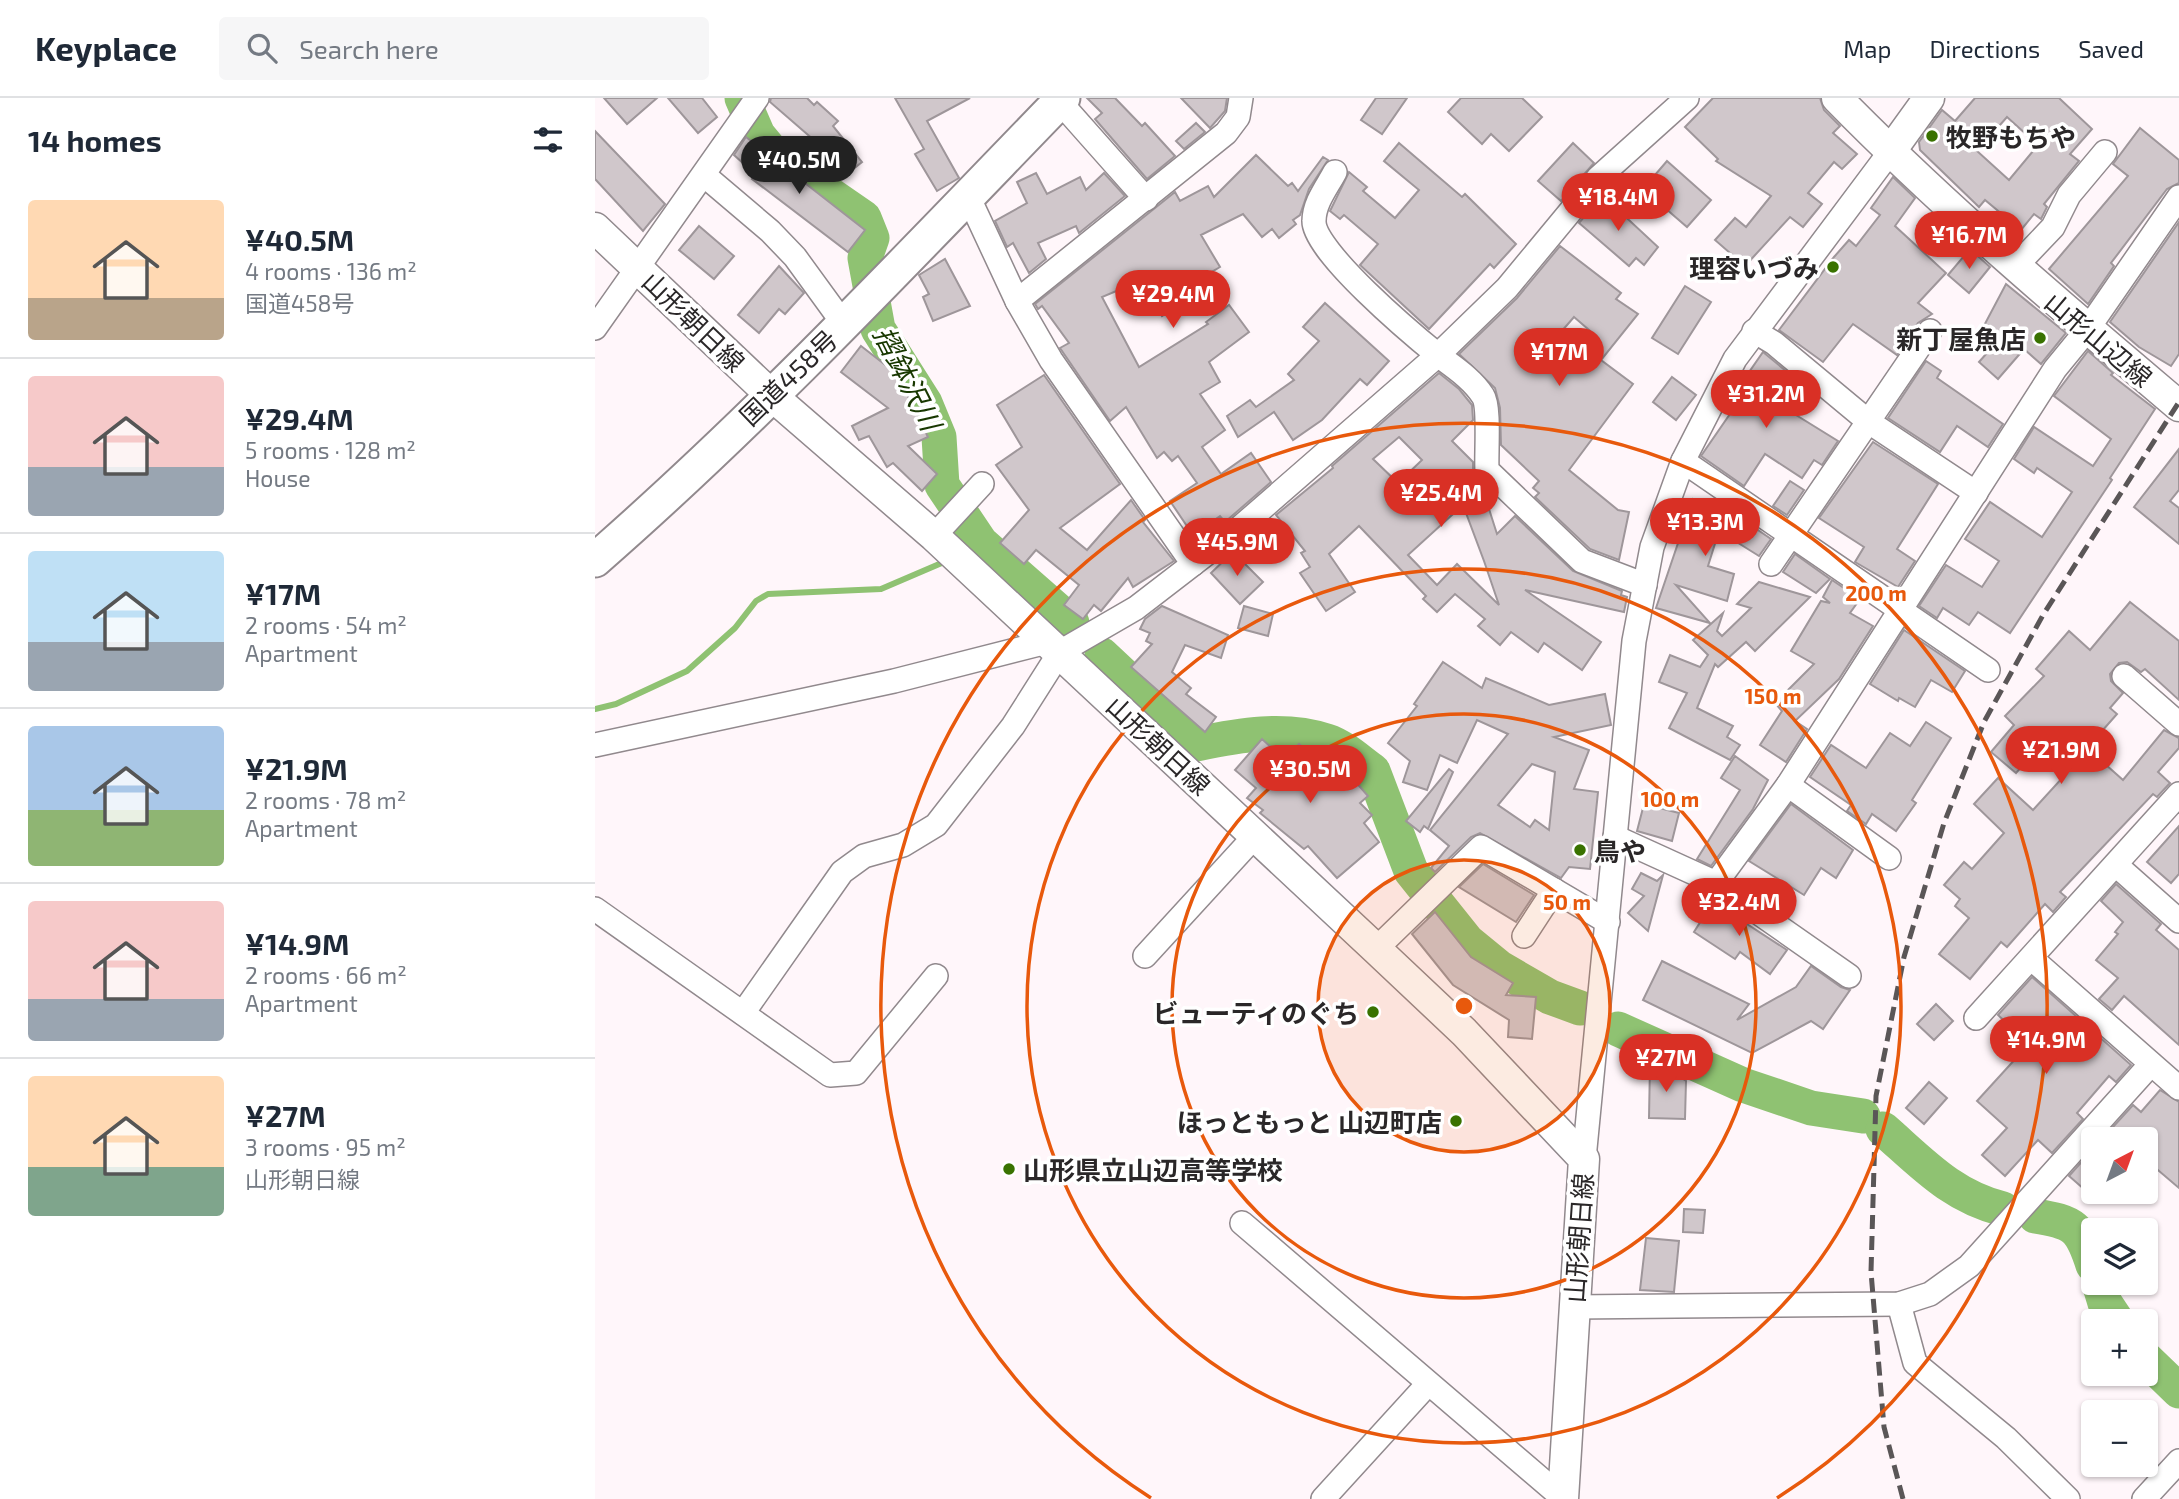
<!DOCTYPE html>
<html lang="en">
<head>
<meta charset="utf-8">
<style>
  body { margin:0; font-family:"Exo 2","Noto Sans JP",sans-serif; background:#f6f6f7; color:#1f2937; height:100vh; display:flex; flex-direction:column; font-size:26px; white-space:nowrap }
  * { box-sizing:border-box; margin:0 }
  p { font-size:23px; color:#747a83 }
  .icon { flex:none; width:38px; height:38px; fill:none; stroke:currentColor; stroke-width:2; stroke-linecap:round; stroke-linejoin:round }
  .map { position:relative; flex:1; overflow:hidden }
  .details { display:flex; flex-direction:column; background:#fff; width:595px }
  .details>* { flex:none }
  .needle { width:46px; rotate:41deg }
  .fabs { position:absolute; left:1486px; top:1029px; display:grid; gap:14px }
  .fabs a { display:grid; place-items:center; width:77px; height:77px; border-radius:7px; background:#fff; box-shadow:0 2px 5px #0004; font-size:35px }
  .price { position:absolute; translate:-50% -60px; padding:0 16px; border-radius:24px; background:#d93025; color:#fff; font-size:23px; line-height:46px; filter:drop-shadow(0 2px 4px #0008) }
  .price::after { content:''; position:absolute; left:50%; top:42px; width:21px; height:16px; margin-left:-10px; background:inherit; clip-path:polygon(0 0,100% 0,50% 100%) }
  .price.current { background:#222; color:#fff }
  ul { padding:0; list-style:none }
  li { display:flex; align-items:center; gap:21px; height:175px; padding:0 28px }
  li+li { border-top:2px solid #e0e1e3 }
  li span { display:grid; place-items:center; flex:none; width:196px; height:140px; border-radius:7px; color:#555 }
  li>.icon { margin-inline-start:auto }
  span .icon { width:84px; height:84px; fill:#fffc; stroke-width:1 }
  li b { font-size:30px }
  h2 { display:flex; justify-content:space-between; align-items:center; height:84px; padding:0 28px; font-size:30px }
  header { display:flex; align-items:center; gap:42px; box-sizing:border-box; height:98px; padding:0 35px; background:#fff; border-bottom:2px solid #e0e1e3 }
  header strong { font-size:33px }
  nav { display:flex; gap:38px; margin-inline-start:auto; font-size:24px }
  .search { width:490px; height:63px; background:#f6f6f7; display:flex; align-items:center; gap:18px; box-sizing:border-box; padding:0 24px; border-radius:7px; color:#747a83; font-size:26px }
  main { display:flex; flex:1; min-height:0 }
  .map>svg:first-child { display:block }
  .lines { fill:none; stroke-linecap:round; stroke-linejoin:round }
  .stream { stroke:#8fc272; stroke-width:6 }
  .river { stroke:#8fc272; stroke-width:35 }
  .building { fill:#d0c7cb; stroke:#9e969a; stroke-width:2; fill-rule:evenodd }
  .minor-casing { stroke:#91898d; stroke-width:26 }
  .major-casing { stroke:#91898d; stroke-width:33 }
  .highway-casing { stroke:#91898d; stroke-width:37 }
  .minor { stroke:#fff; stroke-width:23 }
  .major { stroke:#fff; stroke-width:30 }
  .highway { stroke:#fff; stroke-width:33 }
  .rail { stroke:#5a5657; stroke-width:5; stroke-dasharray:14 7; stroke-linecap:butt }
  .ring { fill:none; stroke:#e8590c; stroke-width:3.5 }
  .poi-dot { fill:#397200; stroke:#fff; stroke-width:2.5 }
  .labels { text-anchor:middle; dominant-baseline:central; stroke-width:7; stroke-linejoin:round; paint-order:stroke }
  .poi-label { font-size:26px; font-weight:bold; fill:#2a2728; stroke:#fff; text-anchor:end }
  .street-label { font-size:26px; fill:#2a2728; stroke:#fff }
  .water-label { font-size:28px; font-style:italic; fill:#183800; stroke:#fff }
  .centre { fill:#e8590c; stroke:#fff; stroke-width:3.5 }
  .ring-label { font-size:21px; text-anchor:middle; font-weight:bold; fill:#e8590c; stroke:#fff; stroke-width:7; stroke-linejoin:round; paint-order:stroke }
</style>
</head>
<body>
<header>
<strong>Keyplace</strong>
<div class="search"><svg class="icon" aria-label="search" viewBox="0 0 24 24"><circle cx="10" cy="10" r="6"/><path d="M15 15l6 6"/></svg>Search here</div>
<nav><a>Map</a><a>Directions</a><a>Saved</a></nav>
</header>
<main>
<section class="details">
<h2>14 homes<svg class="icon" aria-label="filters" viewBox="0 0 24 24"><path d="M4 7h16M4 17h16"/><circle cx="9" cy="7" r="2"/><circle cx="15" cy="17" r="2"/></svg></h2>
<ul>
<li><span style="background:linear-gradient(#ffd9b3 70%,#b9a48a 0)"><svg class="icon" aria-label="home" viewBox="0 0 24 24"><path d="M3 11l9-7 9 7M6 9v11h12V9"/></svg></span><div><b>¥40.5M</b><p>4 rooms · 136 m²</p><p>国道458号</p></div></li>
<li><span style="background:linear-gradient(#f6c9c9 65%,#9aa5b1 0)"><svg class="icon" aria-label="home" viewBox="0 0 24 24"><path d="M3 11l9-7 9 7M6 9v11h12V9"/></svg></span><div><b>¥29.4M</b><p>5 rooms · 128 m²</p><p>House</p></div></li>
<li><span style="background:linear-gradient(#bfe0f5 65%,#9aa5b1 0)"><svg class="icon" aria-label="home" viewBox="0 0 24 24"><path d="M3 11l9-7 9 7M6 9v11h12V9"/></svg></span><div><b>¥17M</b><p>2 rooms · 54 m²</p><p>Apartment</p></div></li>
<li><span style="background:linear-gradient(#a9c7e8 60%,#8fb573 0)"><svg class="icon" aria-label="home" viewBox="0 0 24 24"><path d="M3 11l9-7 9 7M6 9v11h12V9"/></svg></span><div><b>¥21.9M</b><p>2 rooms · 78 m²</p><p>Apartment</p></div></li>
<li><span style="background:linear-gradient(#f6c9c9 70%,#9aa5b1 0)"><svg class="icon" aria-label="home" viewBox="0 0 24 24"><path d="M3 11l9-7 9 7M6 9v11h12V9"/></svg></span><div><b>¥14.9M</b><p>2 rooms · 66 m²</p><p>Apartment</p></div></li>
<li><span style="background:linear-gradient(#ffd9b3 65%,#7fa58c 0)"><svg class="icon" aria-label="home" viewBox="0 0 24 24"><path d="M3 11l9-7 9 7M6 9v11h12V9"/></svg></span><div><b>¥27M</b><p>3 rooms · 95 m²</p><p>山形朝日線</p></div></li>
</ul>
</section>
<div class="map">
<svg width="1584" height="1401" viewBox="0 0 1584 1401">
  <rect width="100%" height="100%" fill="#fff6fa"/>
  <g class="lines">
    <polyline class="stream" points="0,611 21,606 92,573 140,530 161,503 173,496 286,491 349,464"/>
    <g class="river">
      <polyline points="147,0 163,37 182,60 269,120 277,140 270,160 283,231 330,305 344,339 347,387 386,445 477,525"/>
      <path d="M507 557 602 646C644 637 690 629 732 643 748 648 764 663 778 673L816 773 872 843 905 870 955 899 985 910"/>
      <polyline points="1023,931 1148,987 1216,1010 1268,1018"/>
      <path d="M1288 1031C1327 1065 1356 1098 1408 1111"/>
      <path d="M1440 1118C1479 1124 1486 1129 1498 1167"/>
      <polyline points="1504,1185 1510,1205 1522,1223"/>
      <polyline points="1550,1260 1584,1293"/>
    </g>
  </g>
  <g class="building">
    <polygon points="9,0 62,0 32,26"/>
    <polygon points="73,0 107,0 122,19 103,35"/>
    <polygon points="176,0 212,0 219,7 222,4 243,23 238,28 267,64 248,79 220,43 175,4"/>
    <polygon points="300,0 375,0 332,23 364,80 342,93 320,56 329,51"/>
    <polygon points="492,0 520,0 547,28 550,25 580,58 552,81 500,21 507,15"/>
    <polygon points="586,0 632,0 630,13 615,30"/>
    <polygon points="781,0 812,0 787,36 766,22"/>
    <polygon points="866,0 927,0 947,19 914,53 896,36 887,46 853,14"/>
    <polygon points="1118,0 1225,0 1229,12 1245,28 1238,35 1262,56 1247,71 1239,64 1213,95 1227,106 1208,129 1195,119 1150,168 1120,142 1140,120 1151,129 1176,98 1121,63 1123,61 1090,29"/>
    <path d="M1380 0H1464L1497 31 1475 56 1484 63 1449 106 1452 109 1446 121 1439 116 1426 132 1390 102 1384 109 1325 52 1324 44 1347 12 1360 23ZM1412 19 1443 47 1414 82 1382 53Z"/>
    <polygon points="601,25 610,34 589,51 581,43"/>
    <polygon points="1545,30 1584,62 1584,85 1572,91 1516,165 1519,168 1493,206 1454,171 1533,78 1518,66"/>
    <polygon points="0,33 70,106 48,133 0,81"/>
    <polygon points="151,39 270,132 253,154 157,81 160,76 139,57"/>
    <polygon points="804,45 867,99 870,96 921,146 899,170 895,166 834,231 765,167 783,146 749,117 745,121 735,113 754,74 772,89 768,93 800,120 824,92 789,63"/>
    <polygon points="978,45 999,65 966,103 943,83"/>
    <polygon points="661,57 693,88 697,85 703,93 728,59 733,62 714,91 705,117 698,122 701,126 684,140 677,131 667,139 648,116 606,137 625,169 615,175 619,183 567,218 545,183 507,199 544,269 613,226 611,224 634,207 654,234 614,264 625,284 605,296 630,332 607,349 626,376 656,355 676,384 630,424 625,418 598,437 575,403 602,385 583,358 577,363 569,354 562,360 531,309 515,323 465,250 474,245 447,208 443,211 440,206 580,94 585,103 613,88 619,99"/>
    <polygon points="1072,63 1116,102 1092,129 1048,91"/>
    <polygon points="441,75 452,96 485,79 491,92 509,75 530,98 484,135 481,128 443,145 451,161 434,175 418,145 412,149 400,123 432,105 422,84"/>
    <polygon points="1298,79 1320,100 1300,128 1351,175 1323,205 1337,216 1323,225 1302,257 1258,226 1228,264 1184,232 1239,159 1254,142 1261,148 1285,117 1276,110"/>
    <polygon points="1007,97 1063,149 1049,167 1041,160 1034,168 984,125"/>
    <polygon points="1584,124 1584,256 1576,268 1544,249 1515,224"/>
    <polygon points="104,128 139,158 119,181 84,152"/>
    <path d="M965 148 1026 195 1021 201 1043 216 1006 262 1038 286 974 372 1023 412 1034 414 1024 462 995 451 940 399 944 395 938 390 944 383 906 347 905 310 900 290 864 256 922 200ZM979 219 1001 238 983 263 959 242Z"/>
    <polygon points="1375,151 1395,169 1374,195 1353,177"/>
    <polygon points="350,161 375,208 338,223 328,199 334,196 324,177"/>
    <polygon points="184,168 209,195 190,216 184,211 164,235 143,217"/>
    <polygon points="1411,186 1471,235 1446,266 1429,251 1403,281 1384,264 1400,246 1384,237"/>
    <polygon points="1090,188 1116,204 1083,256 1057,240"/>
    <polygon points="730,205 794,263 772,287 765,281 727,322 698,342 679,314 643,339 632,318 655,302 661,309 699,282 693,276 724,243 708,229"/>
    <polygon points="266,248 302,276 333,339 313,348 342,376 327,393 298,365 292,369 274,338 264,342 257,328 293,310 246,274"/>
    <polygon points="1493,253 1518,275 1516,277 1560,311 1515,380 1517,382 1415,535 1383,514 1374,527 1348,510 1342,520 1324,508 1351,467 1387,489 1404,463 1370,441 1395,404 1447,439 1477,394 1442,370 1439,375 1419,361 1439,329 1498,368 1516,341 1459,298"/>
    <polygon points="1168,254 1197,278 1180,304 1243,343 1227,367 1219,362 1207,380 1170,356 1149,388 1106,358 1157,284 1150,280"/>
    <polygon points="1331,263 1346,273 1342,280 1408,326 1393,349 1362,328 1345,354 1293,320"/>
    <path d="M844 275 864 291 877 307 878 322 857 343 878 364V373L886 386 902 436 920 418 978 473 1027 493 1026 497 1032 499 1029 514 930 492 1006 544 987 572 949 545 943 554 916 534 905 547 883 528 890 521 860 496 842 514 828 501 831 498 764 428 734 456 760 494 731 513 705 475 715 469 706 455 710 453 681 417 738 370 737 368ZM804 339 827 362 803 385 778 361ZM868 407 889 463 904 507 862 466 842 487 813 457Z"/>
    <polygon points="449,277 525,386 465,430 492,452 536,402 550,422 548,424 579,463 538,489 533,480 506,513 499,507 488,521 469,507 484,487 441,452 429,466 405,445 434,412 401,367 427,349 402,307"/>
    <polygon points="1077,279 1101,297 1081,322 1058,304"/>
    <polygon points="1278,344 1343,386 1302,451 1320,463 1303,489 1260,464 1269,449 1224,420"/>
    <polygon points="1584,351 1584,392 1575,403 1584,410 1584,446 1539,409"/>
    <polygon points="1195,383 1209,392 1192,417 1178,408"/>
    <polygon points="1098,401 1138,415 1176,441 1164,458 1124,433 1113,468 1139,476 1132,503 1081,487 1115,525 1061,510"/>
    <polygon points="638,454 668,484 645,506 616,475"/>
    <polygon points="1200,456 1235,481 1221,495 1188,474"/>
    <polygon points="1237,482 1265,501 1255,515 1278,528 1244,581 1200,623 1212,631 1191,664 1165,647 1187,613 1180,605 1219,566 1196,553 1226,503 1235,505 1228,499"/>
    <polygon points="1164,484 1215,499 1160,553 1151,544 1123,569 1120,566 1102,610 1138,628 1132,639 1145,647 1135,662 1074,630 1092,595 1064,584 1075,557 1105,569 1113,557 1098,542 1128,515 1122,533 1127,538 1156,510 1142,506"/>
    <polygon points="1535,504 1584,543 1584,602 1550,571 1546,574 1532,564 1524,565 1515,576 1516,583 1528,595 1515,610 1522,616 1492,650 1528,682 1569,632 1584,640 1584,650 1563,674 1575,685 1562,699 1558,696 1465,794 1471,799 1458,814 1450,806 1412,849 1406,844 1375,881 1344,856 1374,820 1360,808 1365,801 1349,787 1369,764 1377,771 1409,735 1379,706 1403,680 1438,712 1470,677 1467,675 1476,665 1454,646 1447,653 1443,650 1421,675 1396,654 1419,627 1410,618 1449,578 1441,571 1474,533 1495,552"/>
    <polygon points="567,508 633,537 626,560 590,547 577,574 596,590 591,596 621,619 610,634 536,569 557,546 551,543 555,535 545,531 550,521"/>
    <polygon points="649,508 678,516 673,538 643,530"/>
    <polygon points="1309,532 1370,573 1357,594 1336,582 1320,609 1304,600 1303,603 1275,586"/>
    <path d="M848 564 887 590 891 580 954 607 1010 596 1016 627 959 639 994 652 979 691 1003 694 995 771 974 769 966 780 885 735 876 739 840 774 836 770 854 748 835 732 913 636 882 622 862 665 845 657 832 692 808 684 815 663 793 645 822 608 819 606ZM937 666 960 674 954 732 940 722 935 729 903 707Z"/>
    <polygon points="1331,624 1356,640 1317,702 1321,705 1301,733 1277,716 1271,726 1252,713 1256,707 1215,679 1236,647 1271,670 1295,635 1315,648"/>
    <polygon points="667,641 690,662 704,646 744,681 752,674 773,698 765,705 777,717 769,725 784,744 742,780 713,748 709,751 665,715 668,712 652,700 661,690 640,672"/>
    <polygon points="1140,658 1173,682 1158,711 1116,768 1102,761 1145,692 1126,680"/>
    <polygon points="854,671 858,674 833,731 829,728 825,734 811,723"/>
    <polygon points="1049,706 1084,715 1077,743 1042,733"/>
    <polygon points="1196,706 1258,752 1241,780 1226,770 1209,797 1154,763"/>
    <polygon points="1584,728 1584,776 1576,785 1552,764"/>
    <polygon points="888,766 939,797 921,824 864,789"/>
    <polygon points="1046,775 1062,783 1068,777 1053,833 1033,815 1049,798 1037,791"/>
    <polygon points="1521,786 1566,826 1561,832 1584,852 1584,947 1529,898 1517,912 1504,901 1523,880 1501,862 1523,836 1520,834 1528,824 1506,803"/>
    <polygon points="1118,804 1192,852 1175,876 1145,854 1140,861 1099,834"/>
    <polygon points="840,814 876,859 918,885 911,897 941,899 937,941 913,939 914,922 858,887 817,836"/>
    <polygon points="1067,863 1154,906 1142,922 1201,889 1216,868 1246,889 1255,892 1228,931 1216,923 1157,955 1048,902"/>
    <polygon points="1437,879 1536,967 1521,984 1514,978 1482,1015 1488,1021 1457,1055 1443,1042 1410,1078 1387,1057 1412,1030 1382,1003 1434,946 1403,917"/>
    <polygon points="1341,906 1358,923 1339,942 1322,926"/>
    <polygon points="1055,966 1069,967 1091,983 1090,1021 1054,1020"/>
    <polygon points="1334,984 1352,1000 1329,1026 1311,1010"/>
    <polygon points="1565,992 1584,1004 1584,1090 1550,1061 1550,1041 1507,1041 1538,1007 1546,1014"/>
    <polygon points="1498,1051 1498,1099 1474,1078"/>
    <polygon points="1089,1111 1110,1112 1108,1135 1088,1134"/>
    <polygon points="1051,1140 1084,1143 1079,1194 1045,1192"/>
  </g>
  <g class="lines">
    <g class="minor-casing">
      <g id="minor">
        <polyline points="465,4 551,101"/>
        <path d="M740 74C732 89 719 105 719 123 718 153 818 237 844 258 860 270 877 281 888 298 895 309 891 356 892 372L987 463 1050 487"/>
        <polyline points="109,77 175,133 200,159 248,225"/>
        <polyline points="373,98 422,203 456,262 598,466"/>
        <polyline points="1420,169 1458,129 1474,97 1510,54"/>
        <polyline points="422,203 631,35 643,19 646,0"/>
        <polyline points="0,230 162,0"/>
        <polyline points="1159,233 1179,245 1274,324 1381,395"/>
        <polyline points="1088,363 1393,572"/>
        <polyline points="339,438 387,386"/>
        <polyline points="1176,466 1335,233"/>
        <polyline points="1529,578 1584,626"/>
        <polyline points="0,647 299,583 452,544"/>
        <polyline points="1193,687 1294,760"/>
        <polyline points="1020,739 1121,785 1193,687 1460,271 1492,232 1584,99"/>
        <polyline points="1521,767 1584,823"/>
        <polyline points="1121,785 1254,878"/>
        <polyline points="0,811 235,977 261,975 341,878"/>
        <polyline points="929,838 959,792"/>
        <polyline points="781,851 886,749 1013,824"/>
        <polyline points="550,858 660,738"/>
        <polyline points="1436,860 1584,990"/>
        <polyline points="148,915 247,774 269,758 308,747 341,727 418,628 465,554 541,510 641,433 843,257 912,190 1003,80 1092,0"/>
        <polyline points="1381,920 1584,696"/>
        <polyline points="989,1061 1039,543 1057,449 1088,363 1140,261 1295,54"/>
        <polyline points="647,1125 968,1400"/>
        <polyline points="1304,1206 1320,1265 1411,1340 1473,1401"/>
        <polyline points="978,1209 1304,1206 1335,1196 1374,1168 1556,966"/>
        <polyline points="728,1401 832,1287"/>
        <polyline points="1549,1401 1584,1363"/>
      </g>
    </g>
    <g class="major-casing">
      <g id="major">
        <path d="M1242 0C1350 110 1467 209 1584 308"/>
        <polyline points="1295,54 1334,0"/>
        <polyline points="0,130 176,297 339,438 781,851 869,934 989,1061 968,1401"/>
      </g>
    </g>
    <g class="highway-casing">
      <path id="highway" d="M0 462C165 318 316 157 468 0"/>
    </g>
    <use href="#minor" class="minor"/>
    <use href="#major" class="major"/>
    <use href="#highway" class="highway"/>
    <polyline class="rail" points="1308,1401 1289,1329 1276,1174 1281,998 1309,859 1349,725 1389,624 1448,517 1584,304"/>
  </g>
  <circle cx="869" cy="908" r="146" fill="#e8590c" fill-opacity=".12"/>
  <g class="ring">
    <circle cx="869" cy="908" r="146"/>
    <circle cx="869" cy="908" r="292"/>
    <circle cx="869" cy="908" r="437"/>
    <path d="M556 1400A583 583 0 1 1 1182 1400"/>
  </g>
  <g class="poi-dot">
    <circle cx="1337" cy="38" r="7"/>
    <circle cx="1238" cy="169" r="7"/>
    <circle cx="1445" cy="240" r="7"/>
    <circle cx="985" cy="752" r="7"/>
    <circle cx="778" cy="914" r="7"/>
    <circle cx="861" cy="1023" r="7"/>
    <circle cx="414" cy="1071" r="7"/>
  </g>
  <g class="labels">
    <g class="poi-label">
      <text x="1351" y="38" text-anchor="start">牧野もちや</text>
      <text x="1224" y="169">理容いづみ</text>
      <text x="1431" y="240">新丁屋魚店</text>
      <text x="999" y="752" text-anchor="start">鳥や</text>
      <text x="764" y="914">ビューティのぐち</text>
      <text x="847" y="1023">ほっともっと 山辺町店</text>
      <text x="428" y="1071" text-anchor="start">山形県立山辺高等学校</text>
    </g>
    <g class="street-label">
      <text transform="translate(99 223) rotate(44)">山形朝日線</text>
      <text transform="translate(1504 241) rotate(40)">山形山辺線</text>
      <text transform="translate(193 279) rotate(-44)">国道458号</text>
      <text transform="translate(564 647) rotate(43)">山形朝日線</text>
      <text transform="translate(983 1140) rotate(-86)">山形朝日線</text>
    </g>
    <g class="water-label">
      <text transform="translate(313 280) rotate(63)">摺鉢沢川</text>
    </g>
  </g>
  <circle cx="869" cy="908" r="10" class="centre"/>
  <g class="ring-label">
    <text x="1281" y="503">200 m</text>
    <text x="1178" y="606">150 m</text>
    <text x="1075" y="709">100 m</text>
    <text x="972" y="812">50 m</text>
  </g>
</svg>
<div class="fabs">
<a><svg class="needle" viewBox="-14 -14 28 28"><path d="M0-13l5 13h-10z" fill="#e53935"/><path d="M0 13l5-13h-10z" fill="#747a83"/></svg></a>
<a><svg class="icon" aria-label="layers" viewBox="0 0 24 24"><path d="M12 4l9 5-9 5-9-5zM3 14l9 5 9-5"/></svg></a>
<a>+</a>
<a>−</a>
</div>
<b class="price current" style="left:204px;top:98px">¥40.5M</b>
<b class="price" style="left:1023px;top:135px">¥18.4M</b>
<b class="price" style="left:1374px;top:173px">¥16.7M</b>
<b class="price" style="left:578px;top:232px">¥29.4M</b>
<b class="price" style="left:964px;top:290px">¥17M</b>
<b class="price" style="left:1171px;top:332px">¥31.2M</b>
<b class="price" style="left:846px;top:431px">¥25.4M</b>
<b class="price" style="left:1110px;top:460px">¥13.3M</b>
<b class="price" style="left:642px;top:480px">¥45.9M</b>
<b class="price" style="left:1466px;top:688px">¥21.9M</b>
<b class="price" style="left:715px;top:707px">¥30.5M</b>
<b class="price" style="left:1144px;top:840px">¥32.4M</b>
<b class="price" style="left:1451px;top:978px">¥14.9M</b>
<b class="price" style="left:1071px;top:996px">¥27M</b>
</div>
</main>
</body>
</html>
